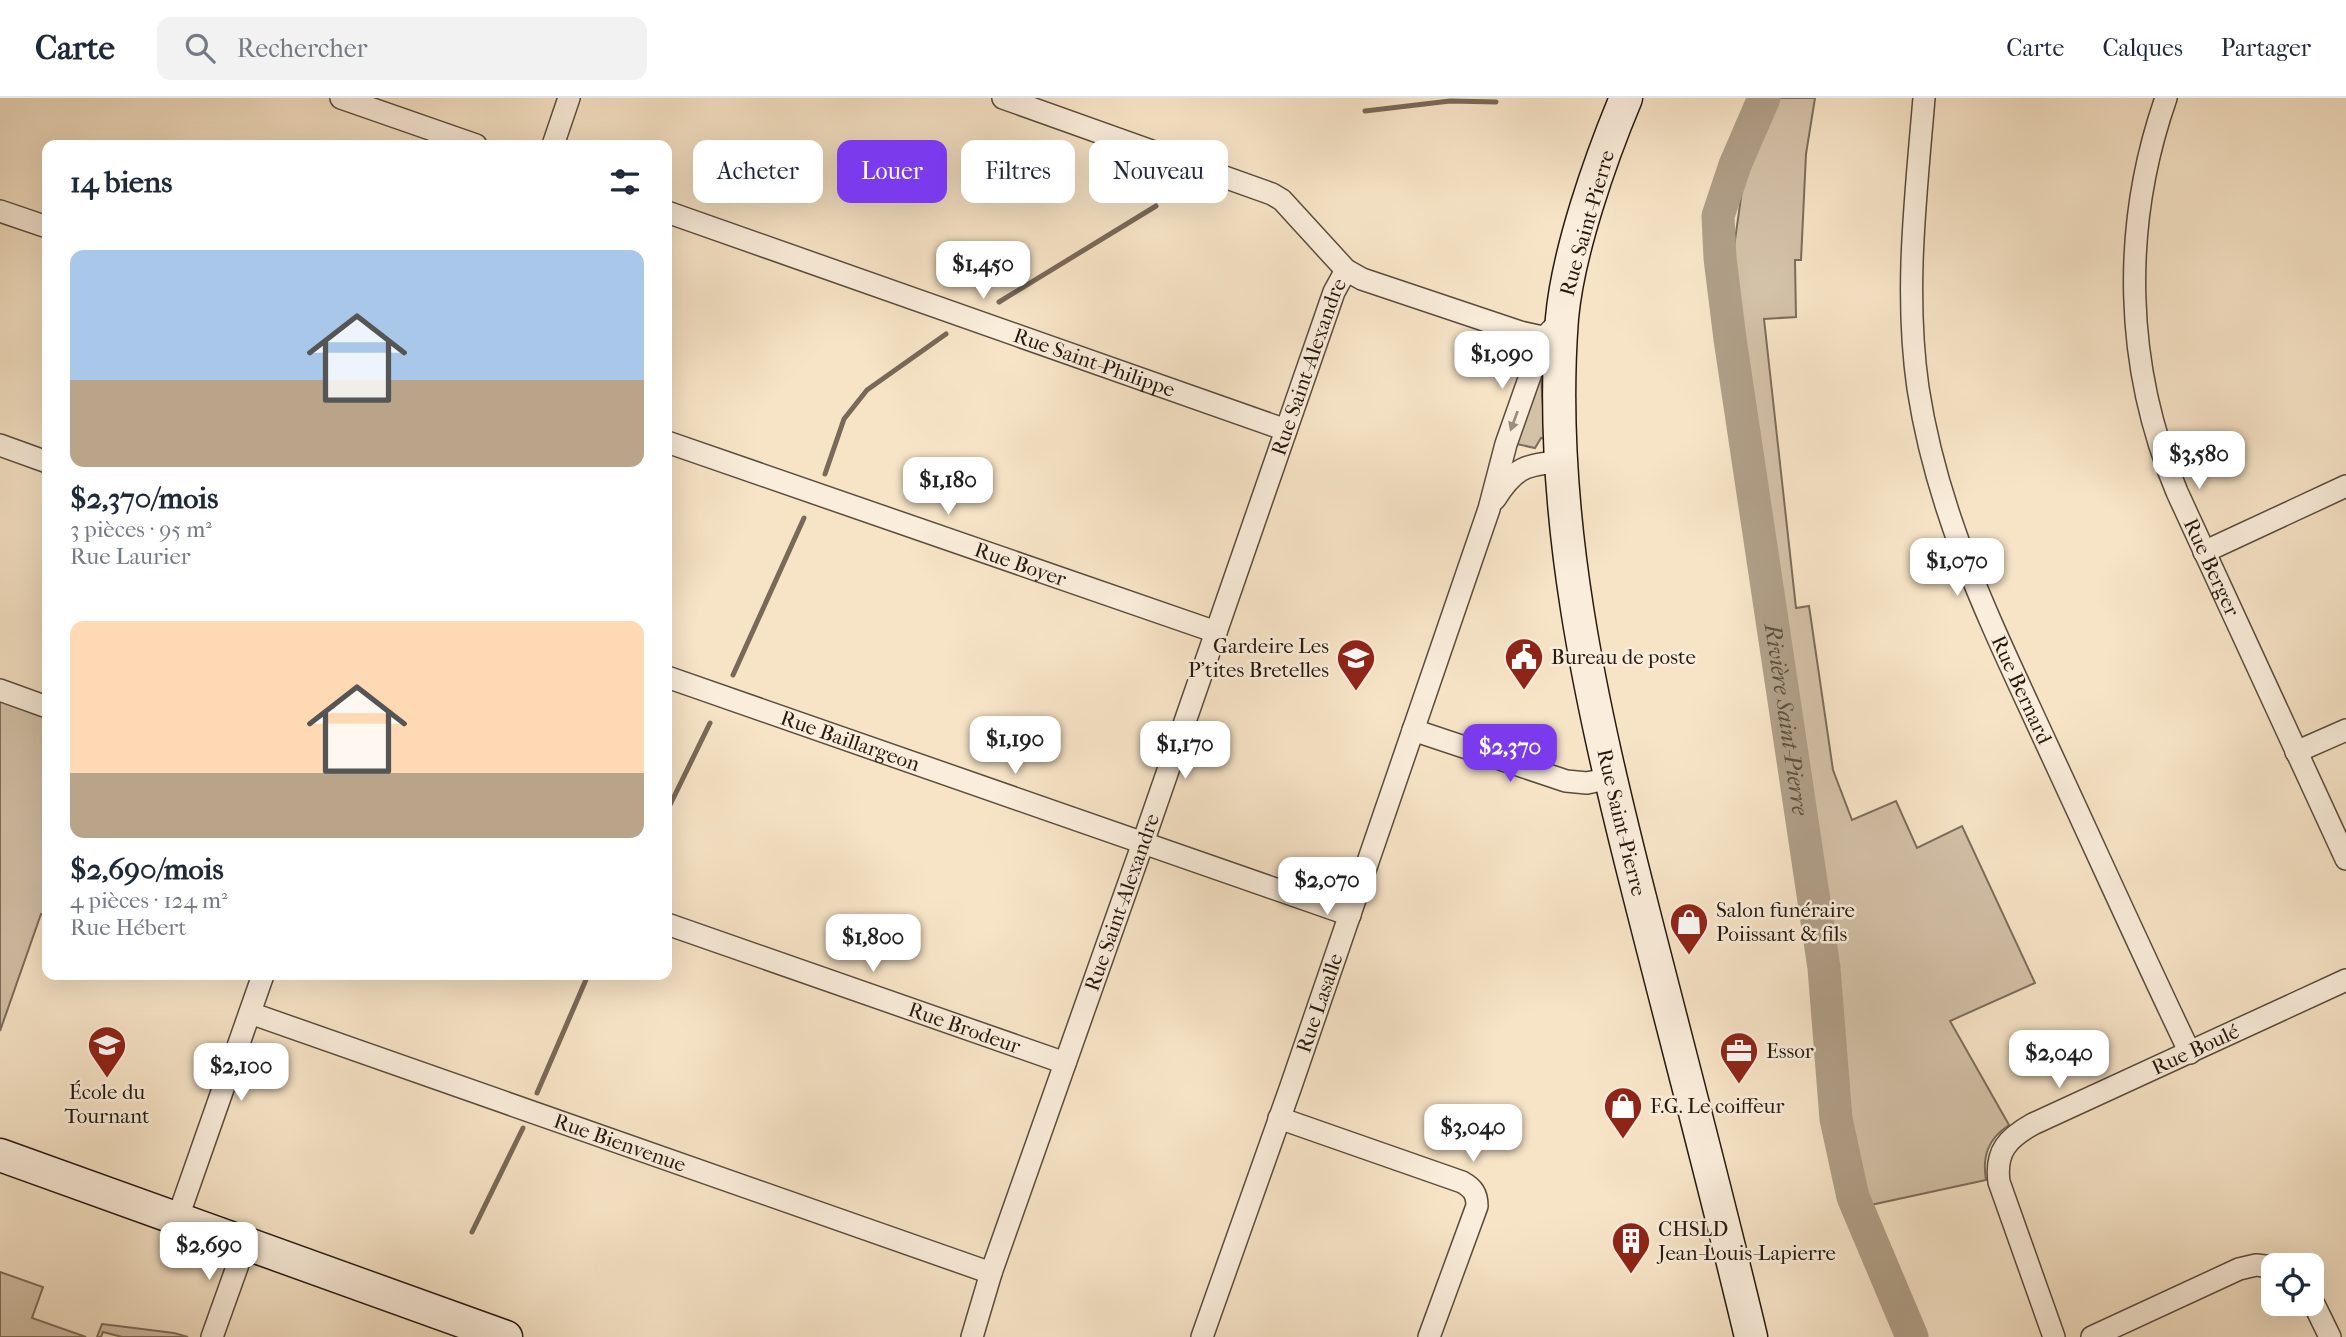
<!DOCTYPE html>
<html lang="fr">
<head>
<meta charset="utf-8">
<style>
  body { margin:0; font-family:"IM FELL French Canon",serif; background:#f2f2f3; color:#1f2937; height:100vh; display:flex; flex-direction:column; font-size:26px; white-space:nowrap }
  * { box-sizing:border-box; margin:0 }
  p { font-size:23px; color:#747a83 }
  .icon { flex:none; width:38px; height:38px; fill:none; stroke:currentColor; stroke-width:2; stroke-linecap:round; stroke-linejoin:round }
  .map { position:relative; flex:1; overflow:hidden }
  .side { position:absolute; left:42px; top:42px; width:630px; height:840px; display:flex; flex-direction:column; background:#fff; border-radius:14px; box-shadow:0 7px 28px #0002 }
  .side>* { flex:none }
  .top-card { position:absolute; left:693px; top:42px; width:665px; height:63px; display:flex; gap:14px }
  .tools { position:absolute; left:2261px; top:1155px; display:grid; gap:14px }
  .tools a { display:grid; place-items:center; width:63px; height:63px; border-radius:14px; background:#fff; box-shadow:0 7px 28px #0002; font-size:35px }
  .price { position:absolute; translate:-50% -60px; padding:0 16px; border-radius:14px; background:#fff; color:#222; font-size:23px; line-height:46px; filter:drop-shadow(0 2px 4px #0008) }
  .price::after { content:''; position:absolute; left:50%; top:42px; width:21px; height:16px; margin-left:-10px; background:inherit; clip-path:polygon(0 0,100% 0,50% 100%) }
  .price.current { background:#7c3aed; color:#fff }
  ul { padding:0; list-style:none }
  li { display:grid; align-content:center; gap:14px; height:371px; padding:0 28px }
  li span { display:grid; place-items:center; height:217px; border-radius:14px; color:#555 }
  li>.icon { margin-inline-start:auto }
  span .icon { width:126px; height:126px; fill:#fffc; stroke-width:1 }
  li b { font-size:30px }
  h2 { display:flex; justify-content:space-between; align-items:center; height:84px; padding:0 28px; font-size:30px }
  .chip { padding:0 24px; border-radius:14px; background:#fff; box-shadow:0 7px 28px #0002; font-size:24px; line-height:63px }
  .chip.current { background:#7c3aed; color:#fff }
  header { display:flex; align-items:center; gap:42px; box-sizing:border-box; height:98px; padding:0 35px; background:#fff; border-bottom:2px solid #e0e1e3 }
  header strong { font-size:33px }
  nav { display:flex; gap:38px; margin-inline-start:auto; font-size:24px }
  .search { width:490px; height:63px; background:#f2f2f3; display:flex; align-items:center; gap:18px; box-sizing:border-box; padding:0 24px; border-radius:14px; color:#747a83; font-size:26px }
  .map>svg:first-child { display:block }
  .green { fill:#d3c1a8; stroke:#7c6d5c; stroke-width:2 }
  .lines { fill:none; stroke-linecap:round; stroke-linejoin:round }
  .stream { stroke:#796958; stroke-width:5 }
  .river { stroke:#b09f88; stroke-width:33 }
  .street-casing { stroke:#5a4c3d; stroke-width:24 }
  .secondary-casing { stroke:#26190f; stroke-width:35 }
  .street { stroke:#faeddb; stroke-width:21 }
  .secondary { stroke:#faeddb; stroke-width:32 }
  .oneway { fill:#9b8e7f }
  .labels { text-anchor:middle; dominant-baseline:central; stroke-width:5; stroke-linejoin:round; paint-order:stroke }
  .street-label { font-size:21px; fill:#26190f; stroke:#faeddb }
  .poi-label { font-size:21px; fill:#26190f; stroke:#faeddb; text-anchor:start }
  .water-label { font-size:23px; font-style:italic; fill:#5d4f3f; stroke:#faeddb }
</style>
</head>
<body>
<header>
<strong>Carte</strong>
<div class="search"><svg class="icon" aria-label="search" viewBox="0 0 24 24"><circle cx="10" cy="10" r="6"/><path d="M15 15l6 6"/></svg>Rechercher</div>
<nav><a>Carte</a><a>Calques</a><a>Partager</a></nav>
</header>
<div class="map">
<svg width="2346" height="1239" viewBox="0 0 2346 1239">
  <rect width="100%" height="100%" fill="#f7e4c7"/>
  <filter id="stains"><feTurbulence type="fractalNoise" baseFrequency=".00286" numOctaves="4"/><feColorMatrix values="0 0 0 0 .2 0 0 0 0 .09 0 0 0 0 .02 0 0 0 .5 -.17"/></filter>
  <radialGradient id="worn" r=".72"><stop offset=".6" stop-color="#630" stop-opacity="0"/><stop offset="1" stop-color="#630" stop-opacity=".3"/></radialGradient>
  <g class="green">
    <path d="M1778 0H1815L1806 56 1801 162H1795L1796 219 1764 221 1796 510 1809 508 1833 672 1852 722 1896 703 1917 750 1962 728 2035 885 1950 923 2009 1027C1988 1041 1982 1058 1986 1082L1866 1108 1850 1017 1819 736 1741 228 1733 156 1744 78Z"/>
    <polygon points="1541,278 1545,341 1541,340 1535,350 1512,345"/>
    <polygon points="0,602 47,618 47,818 41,816 0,933"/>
    <polygon points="0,1174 43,1189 32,1220 86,1239 0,1239"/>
    <polygon points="102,1226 174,1235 188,1239 122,1239 103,1234 101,1239 97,1239"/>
  </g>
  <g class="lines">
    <g class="stream">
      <polyline points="1365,13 1450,3 1496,4"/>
      <polyline points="999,204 1156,108"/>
      <polyline points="825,376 844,321 867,292 946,236"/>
      <polyline points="733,577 804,420"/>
      <polyline points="667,713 710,625"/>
      <polyline points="537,995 588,877"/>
      <polyline points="472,1134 523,1030"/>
    </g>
    <path class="river" id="s1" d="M1764 0 1735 67 1718 118 1720 160 1730 241 1824 870 1836 1021 1853 1099 1912 1239"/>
    <g class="street-casing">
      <g id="street">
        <polyline points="341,0 476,47"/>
        <polyline points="1003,0 1272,96 1282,102 1346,172 1362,181 1520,234 1556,242"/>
        <path id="s2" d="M1924 0C1916 97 1904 194 1918 290 1938 421 1993 529 2047 647 2095 750 2141 853 2190 955"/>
        <path id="s3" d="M2166 0C2121 129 2124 268 2177 394L2346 761"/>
        <polyline points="553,47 569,0"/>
        <polyline points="0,113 47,129"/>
        <path id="s4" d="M667 114 1286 332"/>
        <path id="s5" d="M667 344 1216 534"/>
        <polyline points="0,347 47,364"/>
        <path d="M1495 401C1514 370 1526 366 1561 364"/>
        <polyline points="2204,454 2346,388"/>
        <path id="s6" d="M667 579 1350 817"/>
        <polyline points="0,592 47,609"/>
        <polyline points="1413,632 1566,683 1587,685 1611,680"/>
        <polyline points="2296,654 2346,632"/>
        <path id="s7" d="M667 826 1065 965"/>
        <path id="s8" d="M250 915 991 1175"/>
        <path d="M1279 1020 1462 1084C1473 1090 1477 1096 1477 1108L1429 1239"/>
        <polyline points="178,1119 263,877"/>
        <polyline points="2312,1202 2330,1239"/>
        <polyline points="212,1239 246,1144"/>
        <path id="s9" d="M972 1239 991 1175 1138 759 1334 194 1346 172"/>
        <path id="s10" d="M1202 1239 1291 988 1489 411 1506 346 1543 241 1562 221"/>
        <path id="s11" d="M2054 1239 1999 1084C1995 1053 2008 1040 2033 1026L2346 882"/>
        <polyline points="2092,1239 2239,1171 2256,1167 2273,1169"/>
      </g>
    </g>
    <g class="secondary-casing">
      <g id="secondary">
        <path id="s12" d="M1626 0C1600 62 1568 154 1562 220 1547 416 1592 611 1640 800 1677 946 1716 1092 1751 1239"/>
        <polyline points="0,1057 506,1239"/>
      </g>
    </g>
    <use href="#street" class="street"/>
    <use href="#secondary" class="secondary"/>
  </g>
  <defs><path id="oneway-solid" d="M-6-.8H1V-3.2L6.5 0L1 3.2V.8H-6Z" transform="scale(1.75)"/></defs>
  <use class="oneway" href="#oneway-solid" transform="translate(1514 323) rotate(110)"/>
  <defs>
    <g id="civic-pin" transform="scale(2.0125)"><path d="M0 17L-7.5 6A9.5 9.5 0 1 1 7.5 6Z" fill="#8f2418" stroke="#faeddb"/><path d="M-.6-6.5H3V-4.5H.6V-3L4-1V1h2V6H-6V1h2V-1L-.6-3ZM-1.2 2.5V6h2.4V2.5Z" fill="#fff"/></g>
    <g id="school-pin" transform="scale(2.0125)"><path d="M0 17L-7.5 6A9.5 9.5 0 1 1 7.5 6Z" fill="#8f2418" stroke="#faeddb"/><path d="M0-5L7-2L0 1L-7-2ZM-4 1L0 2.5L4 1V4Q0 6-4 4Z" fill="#fff"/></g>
    <g id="shop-pin" transform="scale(2.0125)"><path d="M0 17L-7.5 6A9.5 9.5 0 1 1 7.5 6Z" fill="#8f2418" stroke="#faeddb"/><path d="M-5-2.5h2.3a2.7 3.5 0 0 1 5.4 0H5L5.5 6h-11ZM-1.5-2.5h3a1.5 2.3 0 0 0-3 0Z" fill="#fff"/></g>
    <g id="office-pin" transform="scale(2.0125)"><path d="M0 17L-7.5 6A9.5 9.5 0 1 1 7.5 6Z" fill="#8f2418" stroke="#faeddb"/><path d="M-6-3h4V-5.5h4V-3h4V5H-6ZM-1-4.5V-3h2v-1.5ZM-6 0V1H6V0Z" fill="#fff"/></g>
    <g id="building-pin" transform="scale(2.0125)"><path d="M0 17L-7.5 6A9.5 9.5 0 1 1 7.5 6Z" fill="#8f2418" stroke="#faeddb"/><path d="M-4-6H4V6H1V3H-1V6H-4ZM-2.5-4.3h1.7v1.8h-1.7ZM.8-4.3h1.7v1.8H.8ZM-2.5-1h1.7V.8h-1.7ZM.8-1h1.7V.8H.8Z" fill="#fff"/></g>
  </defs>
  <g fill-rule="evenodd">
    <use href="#civic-pin" x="1524" y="559"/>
    <use href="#school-pin" x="1356" y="560"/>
    <use href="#shop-pin" x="1689" y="824"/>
    <use href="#school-pin" x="107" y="947"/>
    <use href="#office-pin" x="1739" y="953"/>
    <use href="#shop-pin" x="1623" y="1008"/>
    <use href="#building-pin" x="1631" y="1143"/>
  </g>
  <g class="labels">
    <g class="street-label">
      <text transform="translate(1587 125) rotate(-74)">Rue Saint-Pierre</text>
      <text stroke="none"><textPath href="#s4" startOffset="453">Rue Saint-Philippe</textPath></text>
      <text stroke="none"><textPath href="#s9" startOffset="1027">Rue Saint-Alexandre</textPath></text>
      <text stroke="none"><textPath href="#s5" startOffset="374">Rue Boyer</textPath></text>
      <text stroke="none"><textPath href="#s3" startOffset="486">Rue Berger</textPath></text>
      <text stroke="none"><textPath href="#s2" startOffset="611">Rue Bernard</textPath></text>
      <text stroke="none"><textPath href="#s6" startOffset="194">Rue Baillargeon</textPath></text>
      <text stroke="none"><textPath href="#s12" startOffset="740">Rue Saint-Pierre</textPath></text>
      <text stroke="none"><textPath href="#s9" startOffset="460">Rue Saint-Alexandre</textPath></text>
      <text stroke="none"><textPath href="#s10" startOffset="354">Rue Lasalle</textPath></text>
      <text stroke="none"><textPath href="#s7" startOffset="315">Rue Brodeur</textPath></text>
      <text stroke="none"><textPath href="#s11" startOffset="416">Rue Boulé</textPath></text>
      <text stroke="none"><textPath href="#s8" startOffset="392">Rue Bienvenue</textPath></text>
    </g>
    <g class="poi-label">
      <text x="1329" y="548" text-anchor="end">Gardeire Les<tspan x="1329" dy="24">P'tites Bretelles</tspan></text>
      <text x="1551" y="559">Bureau de poste</text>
      <text x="1716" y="812">Salon funéraire<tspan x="1716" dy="24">Poiissant &amp; fils</tspan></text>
      <text x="1766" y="953">Essor</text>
      <text x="107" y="994" text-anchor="middle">École du<tspan x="107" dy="24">Tournant</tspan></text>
      <text x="1650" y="1008">F.G. Le coiffeur</text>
      <text x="1658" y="1131">CHSLD<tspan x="1658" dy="24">Jean-Louis-Lapierre</tspan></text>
    </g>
    <g class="water-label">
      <text stroke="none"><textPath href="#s1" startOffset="635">Rivière Saint-Pierre</textPath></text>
    </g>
  </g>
  <rect width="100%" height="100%" filter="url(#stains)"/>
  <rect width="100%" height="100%" fill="url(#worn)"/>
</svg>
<div class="tools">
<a><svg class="icon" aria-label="locate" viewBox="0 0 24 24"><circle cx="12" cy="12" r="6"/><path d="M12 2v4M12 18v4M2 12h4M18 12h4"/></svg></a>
</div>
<b class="price" style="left:983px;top:203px">$1,450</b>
<b class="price" style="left:1502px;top:293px">$1,090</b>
<b class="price" style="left:2199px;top:393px">$3,580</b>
<b class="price" style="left:948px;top:419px">$1,180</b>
<b class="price" style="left:1957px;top:500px">$1,070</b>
<b class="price" style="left:1015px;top:678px">$1,190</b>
<b class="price" style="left:1185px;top:683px">$1,170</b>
<b class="price current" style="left:1510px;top:686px">$2,370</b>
<b class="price" style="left:1327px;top:819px">$2,070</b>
<b class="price" style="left:873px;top:876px">$1,800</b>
<b class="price" style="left:2059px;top:992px">$2,040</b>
<b class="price" style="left:241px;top:1005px">$2,100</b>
<b class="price" style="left:1473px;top:1066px">$3,040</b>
<b class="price" style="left:209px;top:1184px">$2,690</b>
<div class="top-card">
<a class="chip">Acheter</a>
<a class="chip current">Louer</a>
<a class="chip">Filtres</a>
<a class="chip">Nouveau</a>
</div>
<section class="side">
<h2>14 biens<svg class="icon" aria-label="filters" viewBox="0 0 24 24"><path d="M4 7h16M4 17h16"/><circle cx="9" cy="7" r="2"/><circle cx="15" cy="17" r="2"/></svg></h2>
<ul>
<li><span style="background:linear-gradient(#a9c7e8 60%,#b9a48a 0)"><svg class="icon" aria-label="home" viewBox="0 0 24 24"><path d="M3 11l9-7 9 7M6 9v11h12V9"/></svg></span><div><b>$2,370/mois</b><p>3 pièces · 95 m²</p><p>Rue Laurier</p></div></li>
<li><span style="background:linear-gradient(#ffd9b3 70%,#b9a48a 0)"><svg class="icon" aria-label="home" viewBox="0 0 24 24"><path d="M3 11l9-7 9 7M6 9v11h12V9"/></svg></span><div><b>$2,690/mois</b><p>4 pièces · 124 m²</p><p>Rue Hébert</p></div></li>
</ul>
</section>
</div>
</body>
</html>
